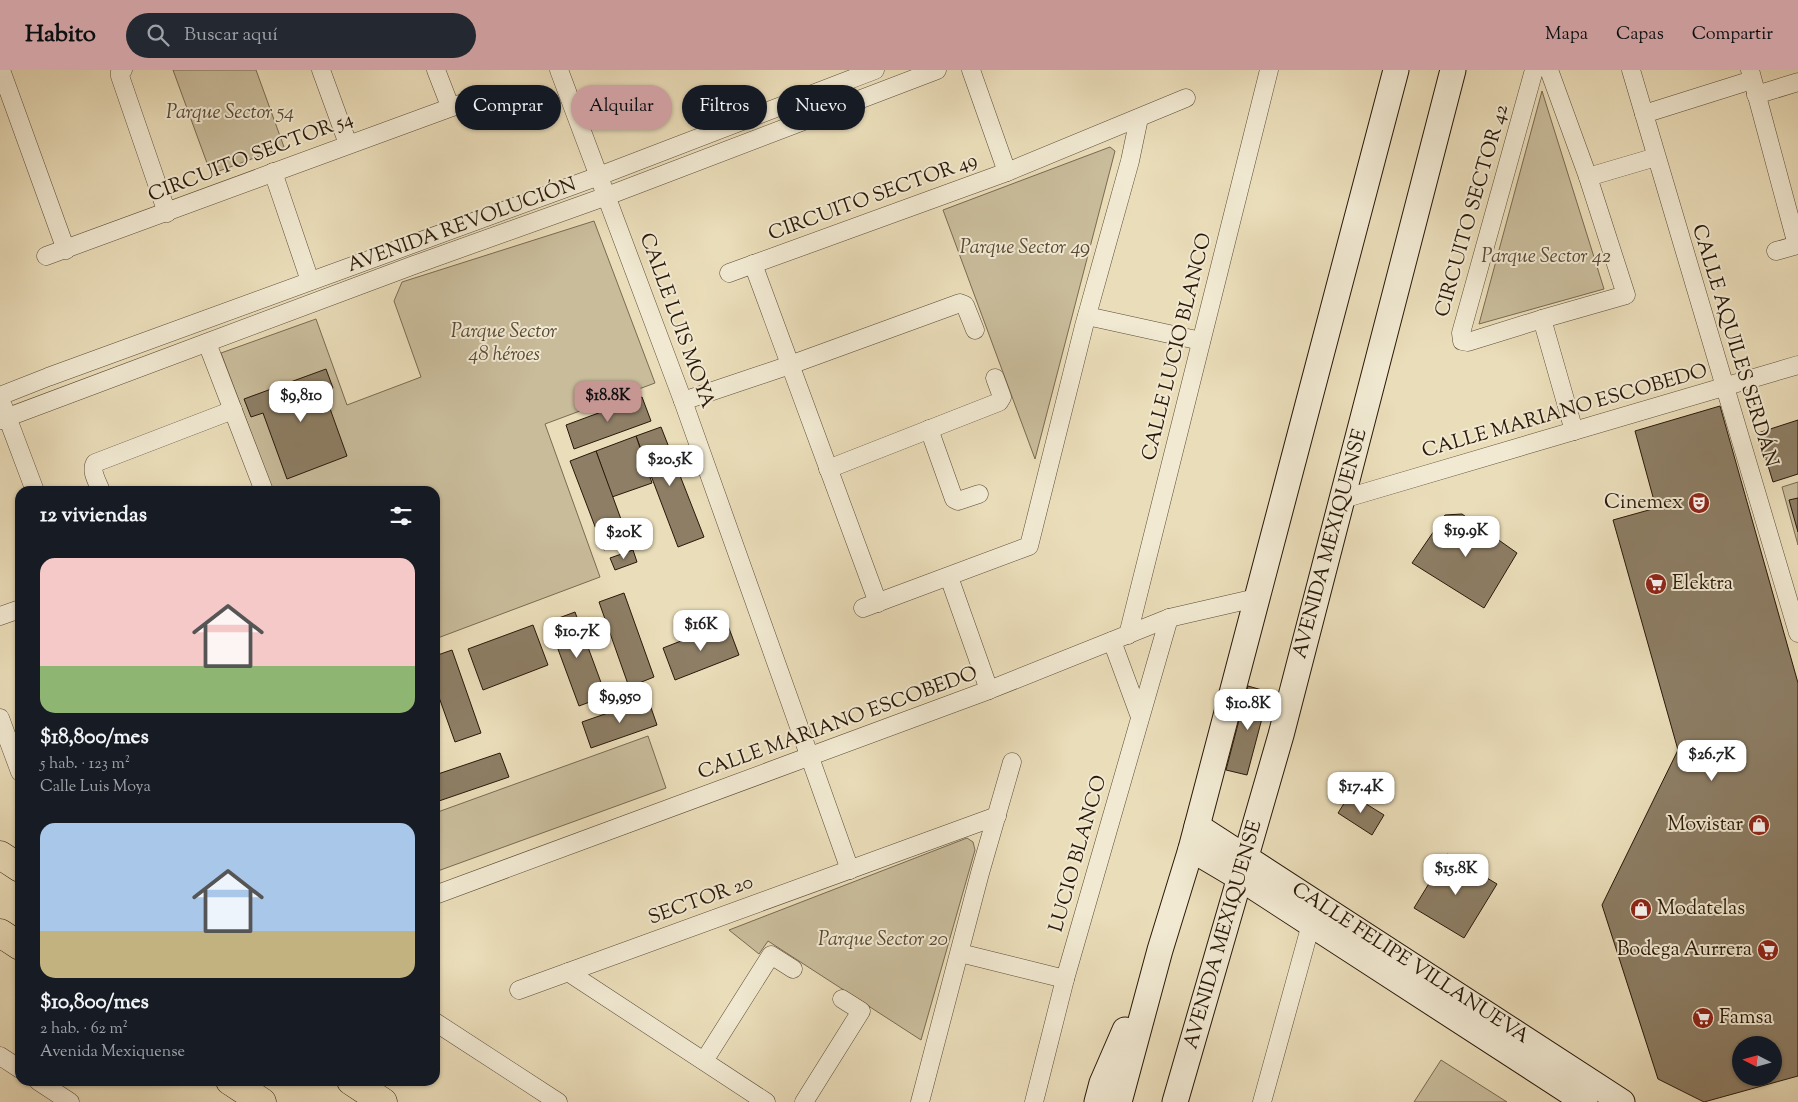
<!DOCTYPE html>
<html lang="es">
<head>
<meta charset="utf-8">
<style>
  body { margin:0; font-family:"Sorts Mill Goudy",serif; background:#242831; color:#f1f3f6; height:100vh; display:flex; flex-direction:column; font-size:19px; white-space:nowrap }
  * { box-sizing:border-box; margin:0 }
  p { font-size:16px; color:#9ea1a6 }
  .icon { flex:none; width:28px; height:28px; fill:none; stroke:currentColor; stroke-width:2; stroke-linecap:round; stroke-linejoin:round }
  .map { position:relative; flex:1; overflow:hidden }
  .panel { position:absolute; left:15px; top:416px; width:425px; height:600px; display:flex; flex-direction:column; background:#171b24; border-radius:15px; box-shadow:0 1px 4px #0004 }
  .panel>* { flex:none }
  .top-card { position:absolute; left:455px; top:15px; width:475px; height:45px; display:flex; gap:10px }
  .needle { width:32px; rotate:276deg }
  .tools { position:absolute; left:1732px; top:966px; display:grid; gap:10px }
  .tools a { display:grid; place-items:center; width:50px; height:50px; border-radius:50%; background:#171b24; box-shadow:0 1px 4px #0004; font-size:25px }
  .price { position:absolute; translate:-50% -42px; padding:0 11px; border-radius:10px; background:#fff; color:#222; font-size:16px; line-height:32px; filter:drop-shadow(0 1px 2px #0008) }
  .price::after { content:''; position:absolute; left:50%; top:30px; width:15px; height:11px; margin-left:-8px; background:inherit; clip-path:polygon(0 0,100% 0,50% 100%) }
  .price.selected { background:#c59692; color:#111 }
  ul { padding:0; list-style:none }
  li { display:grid; align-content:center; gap:10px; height:265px; padding:0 25px }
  li span { display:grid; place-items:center; height:155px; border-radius:15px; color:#555 }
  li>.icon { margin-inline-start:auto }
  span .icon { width:90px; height:90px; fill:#fffc; stroke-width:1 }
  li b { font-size:21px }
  h2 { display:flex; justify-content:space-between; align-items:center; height:60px; padding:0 25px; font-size:21px }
  .tag { padding:0 18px; border-radius:22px; background:#171b24; box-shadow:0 1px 4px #0004; font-size:18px; line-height:45px }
  .tag.selected { background:#c59692; color:#111 }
  header { display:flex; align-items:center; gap:30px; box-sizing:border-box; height:70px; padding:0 25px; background:#c59692; color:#111 }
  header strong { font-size:24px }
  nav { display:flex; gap:28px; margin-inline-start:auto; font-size:18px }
  .search { width:350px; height:45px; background:#242831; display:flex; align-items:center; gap:12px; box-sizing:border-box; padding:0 18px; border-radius:28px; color:#9ea1a6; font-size:19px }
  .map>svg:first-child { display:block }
  .green { fill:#c9bc9b; stroke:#796a52 }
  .building { fill:#8d7e65; stroke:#291809; fill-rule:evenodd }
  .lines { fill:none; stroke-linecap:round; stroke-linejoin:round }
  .street-casing { stroke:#594935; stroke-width:19 }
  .secondary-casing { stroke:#291809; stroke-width:27 }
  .highway-casing { stroke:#291809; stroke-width:29 }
  .street { stroke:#f1e9d2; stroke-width:18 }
  .secondary { stroke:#f1e9d2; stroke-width:25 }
  .highway { stroke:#eaddb9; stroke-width:28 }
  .labels { text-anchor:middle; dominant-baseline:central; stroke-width:4; stroke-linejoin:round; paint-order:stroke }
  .park-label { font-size:20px; font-style:italic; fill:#594935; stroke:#f1e9d2 }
  .street-label { font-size:20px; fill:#291809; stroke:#f1e9d2 }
  .poi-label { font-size:20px; fill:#291809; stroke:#f1e9d2; text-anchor:end }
</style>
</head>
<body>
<header>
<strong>Habito</strong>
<div class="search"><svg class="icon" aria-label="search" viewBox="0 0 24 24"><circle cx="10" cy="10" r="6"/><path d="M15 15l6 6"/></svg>Buscar aquí</div>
<nav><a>Mapa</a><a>Capas</a><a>Compartir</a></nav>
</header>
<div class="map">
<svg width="1798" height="1032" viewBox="0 0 1798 1032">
  <rect width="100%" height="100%" fill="#eaddb9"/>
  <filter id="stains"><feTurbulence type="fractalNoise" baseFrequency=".004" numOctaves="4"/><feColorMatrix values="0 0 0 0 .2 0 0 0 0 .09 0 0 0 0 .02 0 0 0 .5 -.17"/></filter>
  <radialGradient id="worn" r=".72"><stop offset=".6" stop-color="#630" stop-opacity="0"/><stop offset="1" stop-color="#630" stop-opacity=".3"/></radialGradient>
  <g class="green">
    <polygon points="173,0 256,0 284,77 211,104"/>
    <polygon points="1542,21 1604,219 1479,254"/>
    <polygon points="1110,77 1115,81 1035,389 943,140"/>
    <polygon points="594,151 655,313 545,354 600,507 435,569 435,421 273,421 221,283 316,249 347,335 421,307 394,231 402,212"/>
    <polygon points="1798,412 1798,475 1782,417"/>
    <polygon points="648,666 666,718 435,802 435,743"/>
    <polygon points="967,768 973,772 975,780 921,970 768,871 759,884 729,860"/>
    <polygon points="1441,990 1507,1032 1414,1032"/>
  </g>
  <g class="building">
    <polygon points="326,299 333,318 324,322 347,386 287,409 263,343 251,347 244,329"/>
    <polygon points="642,327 651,351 574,379 566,355"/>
    <path d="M1720 336 1798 613V1006L1704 1032 1658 1009 1602 835 1678 680 1613 450 1656 438 1635 361ZM1741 975H1774V1008H1741Z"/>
    <polygon points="1798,350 1798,404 1773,412 1758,363"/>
    <polygon points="661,357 704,467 678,477 636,366"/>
    <polygon points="636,366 652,413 612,427 596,381"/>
    <polygon points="596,381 629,471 604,480 570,391"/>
    <polygon points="1798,428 1798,462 1789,430"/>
    <polygon points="1462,444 1517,483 1484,538 1412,493 1445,445"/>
    <polygon points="633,480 637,492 615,500 610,488"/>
    <polygon points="624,523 654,607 629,617 599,532"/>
    <polygon points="575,542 606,626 579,636 548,552"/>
    <polygon points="727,553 739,585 675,610 663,578"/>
    <polygon points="533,555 548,595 483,620 468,579"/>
    <polygon points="452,580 481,663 455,672 435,616 435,586"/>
    <polygon points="1248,616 1269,622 1247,705 1226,700"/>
    <polygon points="648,629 657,655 591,678 582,652"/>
    <polygon points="500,683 509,707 436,732 435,705"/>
    <polygon points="1350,724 1384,745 1372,765 1338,743"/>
    <polygon points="1447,784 1497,814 1464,868 1414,838"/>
  </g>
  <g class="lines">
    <g class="street-casing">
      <g id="street">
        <polyline points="1,0 66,180"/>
        <polyline points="123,0 120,2 120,6 167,143"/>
        <polyline points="321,0 348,74"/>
        <polyline points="436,0 450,36"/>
        <polyline points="559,0 683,331 850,800"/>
        <polyline points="971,0 1007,102"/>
        <polyline points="1534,0 1461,263 1462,271 1468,272 1542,249 1626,225 1588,107 1549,0"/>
        <polyline points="1631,0 1798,563"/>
        <polyline points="1750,0 1797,175"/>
        <polyline points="1756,25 1798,12"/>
        <polyline points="1644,44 1752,10"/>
        <polyline points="273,102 310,211"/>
        <polyline points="1588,107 1656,87"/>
        <polyline points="1776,181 1798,175"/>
        <polyline points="46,186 474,29"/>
        <polyline points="753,194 878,533"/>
        <polyline points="729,203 1007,102 1186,28"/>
        <polyline points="1087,246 1201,271"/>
        <polyline points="1542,249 1574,361"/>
        <polyline points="207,273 264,421"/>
        <polyline points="0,326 48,307 599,106 875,0"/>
        <polyline points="683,331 790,295 960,233 965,235 975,260"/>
        <polyline points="3,336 35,421"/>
        <polyline points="0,350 414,195 607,126 937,0"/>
        <polyline points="929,359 954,429 958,431 979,424"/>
        <polyline points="828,399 999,332 1002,327 995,308"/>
        <path d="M101 421C98 413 90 401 95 393L233 340"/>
        <polyline points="1343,429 1798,295"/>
        <polyline points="949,507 989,620"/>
        <polyline points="863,538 1029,476 1084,256 1130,91 1139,48"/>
        <polyline points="0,546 20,539"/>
        <polyline points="1128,565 1269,0"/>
        <polyline points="1112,571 1140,647"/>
        <polyline points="0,648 20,702"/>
        <polyline points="435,825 989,620 1169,548 1256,528"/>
        <polyline points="960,883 1065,909"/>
        <polyline points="568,902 766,1032"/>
        <polyline points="519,920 997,746"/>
        <polyline points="435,952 558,1032"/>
        <polyline points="0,986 20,999"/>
        <polyline points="704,991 771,885 793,899"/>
        <polyline points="38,1011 70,1032"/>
        <polyline points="804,1032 861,941 842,929"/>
        <polyline points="920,1032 980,803 1012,692"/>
        <polyline points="1034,1032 1065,909 1169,548"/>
        <polyline points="1262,1032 1311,854"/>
      </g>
    </g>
    <g class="secondary-casing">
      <g id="secondary">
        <polyline points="1197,756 1622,1032"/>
        <polyline points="1191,779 1240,808 1585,1032"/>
        <polyline points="1097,1032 1102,1013 1125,960"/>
        <polyline points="1119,1032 1160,880 1191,779 1396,0"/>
        <polyline points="1175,1032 1281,665 1453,0"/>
      </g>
    </g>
    <g class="highway-casing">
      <g id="highway">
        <polyline points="0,785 20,798"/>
        <polyline points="0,863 20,876"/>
        <polyline points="230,1011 262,1032"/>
        <polyline points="351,1011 383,1032"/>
      </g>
    </g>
    <use href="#street" class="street"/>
    <use href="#secondary" class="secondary"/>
    <use href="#highway" class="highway"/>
  </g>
  <defs>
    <g id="theatre-disc" transform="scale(1.125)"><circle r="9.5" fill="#8f2418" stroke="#f1e9d2"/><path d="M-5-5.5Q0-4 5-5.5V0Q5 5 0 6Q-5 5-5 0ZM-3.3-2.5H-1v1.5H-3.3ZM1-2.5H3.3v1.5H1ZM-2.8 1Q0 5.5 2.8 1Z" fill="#fff"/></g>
    <g id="supermarket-disc" transform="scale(1.125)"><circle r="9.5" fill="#8f2418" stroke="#f1e9d2"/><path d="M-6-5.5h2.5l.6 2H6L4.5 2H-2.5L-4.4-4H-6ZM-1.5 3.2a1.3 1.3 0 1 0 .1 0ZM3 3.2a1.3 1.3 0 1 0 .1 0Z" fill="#fff"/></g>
    <g id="shop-disc" transform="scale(1.125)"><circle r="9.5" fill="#8f2418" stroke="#f1e9d2"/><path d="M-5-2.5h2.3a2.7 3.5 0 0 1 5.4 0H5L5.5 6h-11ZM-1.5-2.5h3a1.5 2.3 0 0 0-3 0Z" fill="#fff"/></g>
  </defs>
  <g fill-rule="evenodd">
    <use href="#theatre-disc" x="1699" y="433"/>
    <use href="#supermarket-disc" x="1656" y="514"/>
    <use href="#shop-disc" x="1759" y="755"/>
    <use href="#shop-disc" x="1641" y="839"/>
    <use href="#supermarket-disc" x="1768" y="880"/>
    <use href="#supermarket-disc" x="1703" y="948"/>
  </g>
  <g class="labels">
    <g class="park-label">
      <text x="230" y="43">Parque Sector 54</text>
      <text x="1025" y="178">Parque Sector 49</text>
      <text x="1546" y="187">Parque Sector 42</text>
      <text x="504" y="262">Parque Sector<tspan x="504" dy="23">48 héroes</tspan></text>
      <text x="883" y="870">Parque Sector 20</text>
    </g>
    <g class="street-label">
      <text transform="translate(251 88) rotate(-21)">CIRCUITO SECTOR 54</text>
      <text transform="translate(873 128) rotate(-20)">CIRCUITO SECTOR 49</text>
      <text transform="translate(1473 141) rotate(-74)">CIRCUITO SECTOR 42</text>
      <text transform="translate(462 156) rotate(-20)">AVENIDA REVOLUCIÓN</text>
      <text transform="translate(676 251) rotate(70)">CALLE LUIS MOYA</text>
      <text transform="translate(1734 276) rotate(73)">CALLE AQUILES SERDÁN</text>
      <text transform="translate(1178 277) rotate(-76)">CALLE LUCIO BLANCO</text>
      <text transform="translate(1565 342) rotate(-16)">CALLE MARIANO ESCOBEDO</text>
      <text transform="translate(1331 474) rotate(-75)">AVENIDA MEXIQUENSE</text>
      <text transform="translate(838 654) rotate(-20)">CALLE MARIANO ESCOBEDO</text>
      <text transform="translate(1079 784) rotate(-74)">LUCIO BLANCO</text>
      <text transform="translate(701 831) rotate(-20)">SECTOR 20</text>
      <text transform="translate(1224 865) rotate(-74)">AVENIDA MEXIQUENSE</text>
      <text transform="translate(1410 894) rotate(33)">CALLE FELIPE VILLANUEVA</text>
    </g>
    <g class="poi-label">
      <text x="1683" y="433">Cinemex</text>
      <text x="1672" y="514" text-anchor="start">Elektra</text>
      <text x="1743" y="755">Movistar</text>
      <text x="1657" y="839" text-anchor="start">Modatelas</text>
      <text x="1752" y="880">Bodega Aurrera</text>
      <text x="1719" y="948" text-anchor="start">Famsa</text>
    </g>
  </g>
  <rect width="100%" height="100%" filter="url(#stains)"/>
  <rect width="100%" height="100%" fill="url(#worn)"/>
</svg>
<div class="tools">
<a><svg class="needle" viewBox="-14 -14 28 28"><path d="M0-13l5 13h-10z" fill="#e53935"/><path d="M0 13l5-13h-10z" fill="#9ea1a6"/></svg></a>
</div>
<b class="price" style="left:301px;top:353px">$9,810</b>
<b class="price selected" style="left:608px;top:353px">$18.8K</b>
<b class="price" style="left:670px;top:417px">$20.5K</b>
<b class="price" style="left:1466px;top:488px">$19.9K</b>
<b class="price" style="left:624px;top:490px">$20K</b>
<b class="price" style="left:701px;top:582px">$16K</b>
<b class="price" style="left:577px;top:589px">$10.7K</b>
<b class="price" style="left:620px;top:654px">$9,950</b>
<b class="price" style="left:1248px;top:661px">$10.8K</b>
<b class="price" style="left:1712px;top:712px">$26.7K</b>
<b class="price" style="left:1361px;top:744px">$17.4K</b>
<b class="price" style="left:1456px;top:826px">$15.8K</b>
<div class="top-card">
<a class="tag">Comprar</a>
<a class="tag selected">Alquilar</a>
<a class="tag">Filtros</a>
<a class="tag">Nuevo</a>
</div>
<section class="panel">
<h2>12 viviendas<svg class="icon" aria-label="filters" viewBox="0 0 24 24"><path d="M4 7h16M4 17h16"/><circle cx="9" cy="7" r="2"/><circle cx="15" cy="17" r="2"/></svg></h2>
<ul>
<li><span style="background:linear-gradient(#f6c9c9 70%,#8fb573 0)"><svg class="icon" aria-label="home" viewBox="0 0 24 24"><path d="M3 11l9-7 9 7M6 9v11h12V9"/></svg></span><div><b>$18,800/mes</b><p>5 hab. · 123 m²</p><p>Calle Luis Moya</p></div></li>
<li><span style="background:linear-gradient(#a9c7e8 70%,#c2b280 0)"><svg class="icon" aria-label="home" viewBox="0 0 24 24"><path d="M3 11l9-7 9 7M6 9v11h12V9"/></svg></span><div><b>$10,800/mes</b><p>2 hab. · 62 m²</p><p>Avenida Mexiquense</p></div></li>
</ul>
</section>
</div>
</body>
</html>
